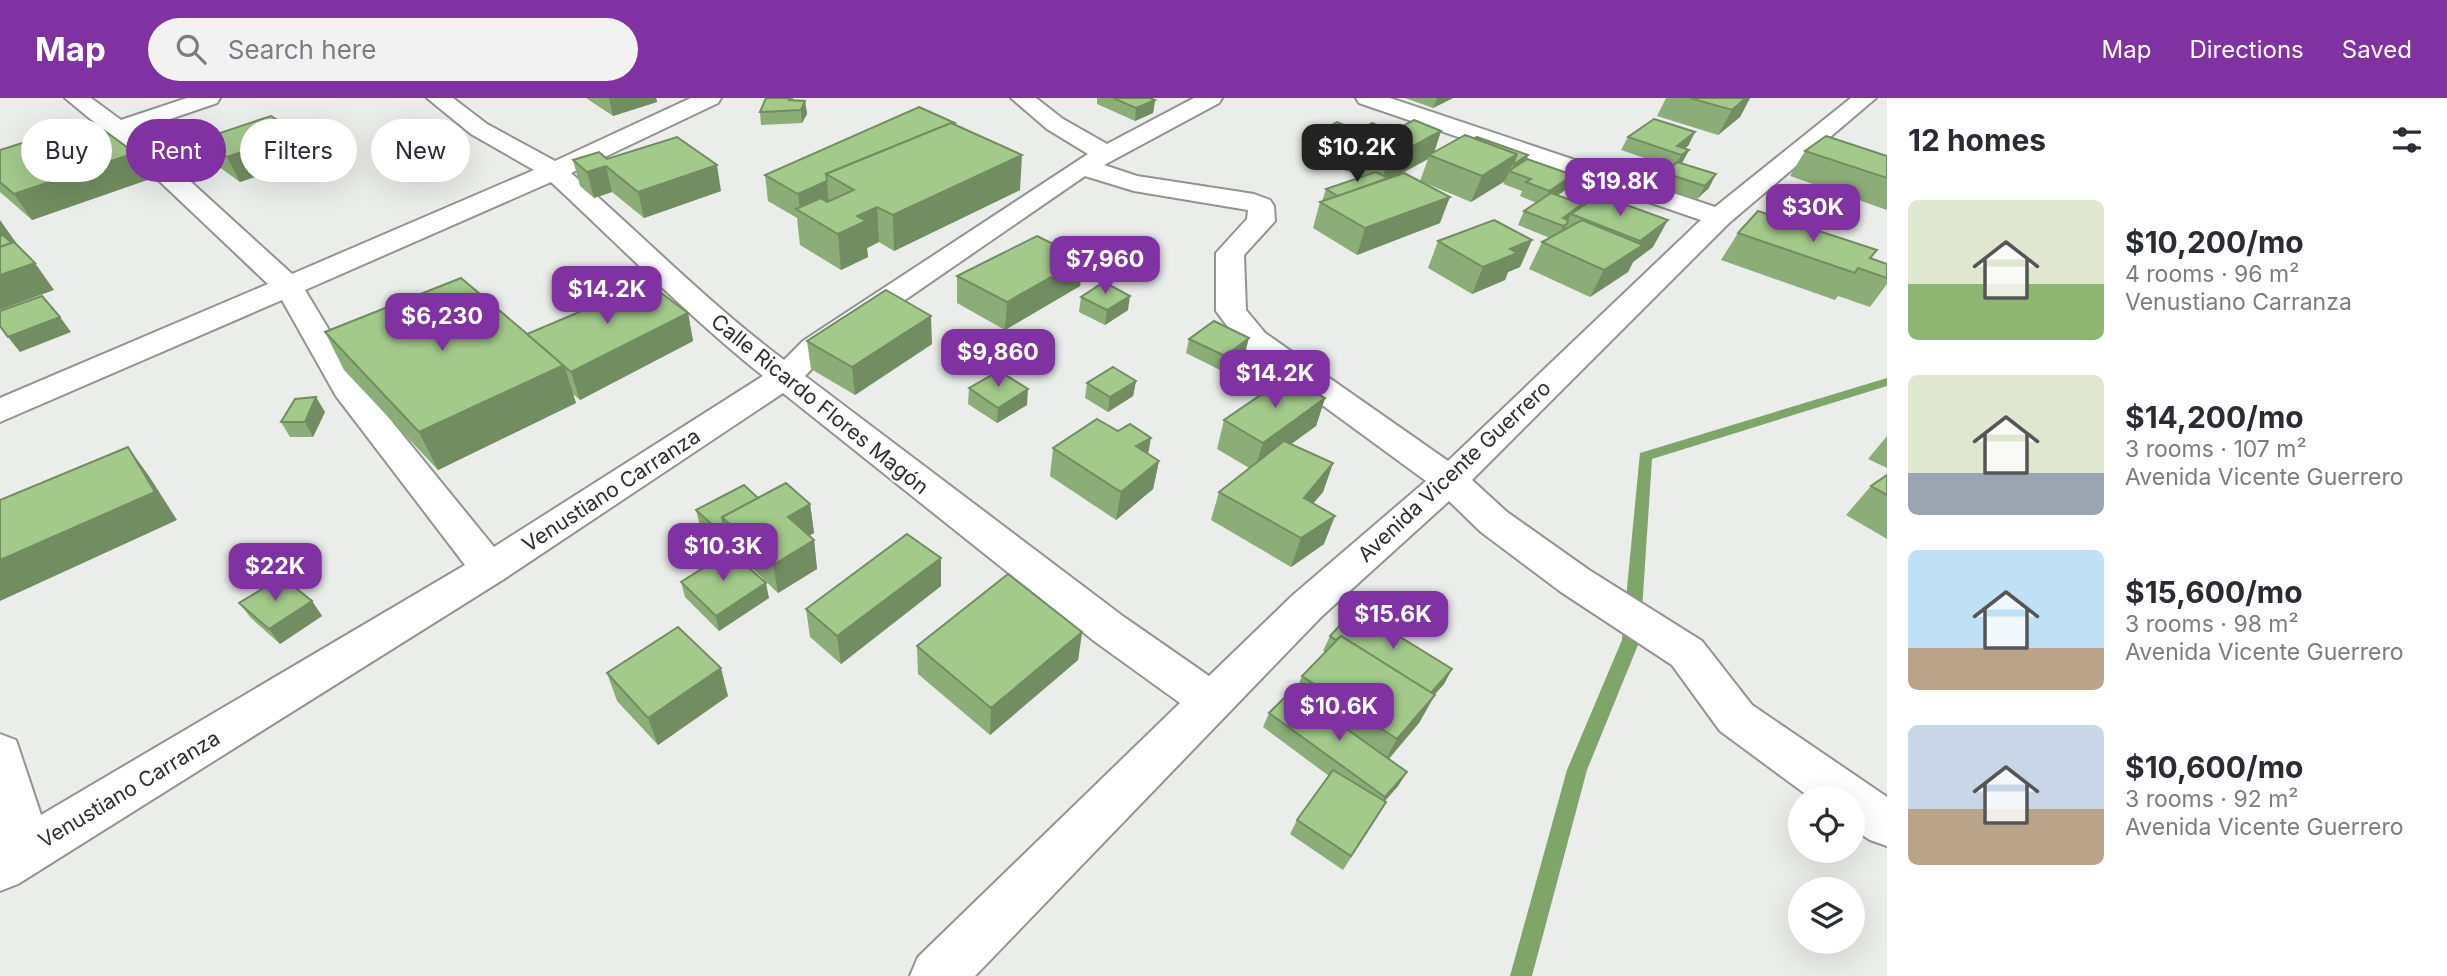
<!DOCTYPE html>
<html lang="en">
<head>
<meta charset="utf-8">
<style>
  body { margin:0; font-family:Inter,sans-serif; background:#f2f2f3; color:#2b2b33; height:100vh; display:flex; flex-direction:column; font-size:26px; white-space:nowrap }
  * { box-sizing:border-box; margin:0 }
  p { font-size:23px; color:#7c7c81 }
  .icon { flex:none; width:38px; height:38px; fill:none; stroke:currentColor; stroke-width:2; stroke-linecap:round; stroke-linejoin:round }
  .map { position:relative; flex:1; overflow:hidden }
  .details { display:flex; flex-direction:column; background:#fff; width:560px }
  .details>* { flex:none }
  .hud { position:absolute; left:21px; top:21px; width:665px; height:63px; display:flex; gap:14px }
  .buttons { position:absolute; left:1788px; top:688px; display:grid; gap:14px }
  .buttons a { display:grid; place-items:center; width:77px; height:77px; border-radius:50%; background:#fff; box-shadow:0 7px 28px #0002; font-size:35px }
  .price { position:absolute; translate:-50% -60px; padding:0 16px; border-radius:14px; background:#8031a2; color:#fff; font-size:23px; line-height:46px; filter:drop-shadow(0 2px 4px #0008) }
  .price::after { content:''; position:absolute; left:50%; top:42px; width:21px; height:16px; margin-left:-10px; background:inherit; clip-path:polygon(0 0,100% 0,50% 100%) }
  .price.current { background:#222; color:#fff }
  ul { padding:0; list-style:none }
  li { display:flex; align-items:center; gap:21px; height:175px; padding:0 21px }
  li span { display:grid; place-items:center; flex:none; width:196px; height:140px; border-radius:10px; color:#555 }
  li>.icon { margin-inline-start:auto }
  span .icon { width:84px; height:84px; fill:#fffc; stroke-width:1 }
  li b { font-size:30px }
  h2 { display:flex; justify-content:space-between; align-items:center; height:84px; padding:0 21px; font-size:30px }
  .chip { padding:0 24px; border-radius:32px; background:#fff; box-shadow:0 7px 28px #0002; font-size:24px; line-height:63px }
  .chip.current { background:#8031a2; color:#fff }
  header { display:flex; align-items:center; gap:42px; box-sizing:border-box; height:98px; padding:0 35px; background:#8031a2; color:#fff }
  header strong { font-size:33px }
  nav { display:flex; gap:38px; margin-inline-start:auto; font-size:24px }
  .search { width:490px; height:63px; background:#f2f2f3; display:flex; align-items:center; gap:18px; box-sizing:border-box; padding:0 24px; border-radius:38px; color:#7c7c81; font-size:26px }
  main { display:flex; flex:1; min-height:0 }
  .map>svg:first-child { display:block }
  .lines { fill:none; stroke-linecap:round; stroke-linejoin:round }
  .stream { fill:#80a569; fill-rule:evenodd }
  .minor-casing { stroke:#939492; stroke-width:4 }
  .minor { fill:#fff; fill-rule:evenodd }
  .wall { fill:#8cad78 }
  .shaded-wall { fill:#728d61 }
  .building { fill:#a3c98b; stroke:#728d61; stroke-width:2 }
  .labels { text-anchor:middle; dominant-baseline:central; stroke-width:5; stroke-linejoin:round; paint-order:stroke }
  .street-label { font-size:21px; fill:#2d2e2d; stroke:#fff }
</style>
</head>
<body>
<header>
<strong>Map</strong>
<div class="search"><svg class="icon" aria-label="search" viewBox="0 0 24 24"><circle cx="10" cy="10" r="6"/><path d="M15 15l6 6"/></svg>Search here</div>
<nav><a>Map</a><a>Directions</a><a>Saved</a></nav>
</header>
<main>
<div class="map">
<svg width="1887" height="878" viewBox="0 0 1887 878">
  <rect width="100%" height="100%" fill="#ebedea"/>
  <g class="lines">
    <polygon class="stream" points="1887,280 1887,288 1652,361 1640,542 1587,672 1532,878 1510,878 1567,672 1622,542 1640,355"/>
    <g class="minor-casing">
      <path id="minor" d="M65 0H91L121 22 187 0H220L217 5 135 33 292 176 534 72 471 36 427 0H453L487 26 555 63 691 0H721L718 5 571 75C642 137 708 205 784 262L803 243 1088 56 1047 31 1011 0H1036L1063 21 1107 46 1194 0H1222L1219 5 1104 67 1137 78 1254 96 1270 102 1274 108 1275 123 1244 157 1246 212 1265 235 1448 363 1701 122 1359 5 1356 0H1390L1715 109 1851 0H1876L1729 125 1472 382 1507 414 1589 472 1702 543 1752 607 1887 699V748L1870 742 1853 731V700H1811L1720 633 1672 567 1561 494 1481 434 1449 403 1321 519 975 878H910L918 859 1180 605 1094 543 783 295 504 481 45 769 18 786 0 793V636L16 642 41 717 465 467 336 298 282 202 0 324V300L268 186 114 40 0 79V63L100 29ZM1085 78 1134 93 1248 112 1247 121 1216 155V213L1243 249 1426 383 1293 497 1209 578 1124 519 805 278 825 257ZM551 84C621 149 688 218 763 278L494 449 362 287 305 192Z"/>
    </g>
    <use href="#minor" class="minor"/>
  </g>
  <g class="wall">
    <polygon points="586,0 656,0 657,4 613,18"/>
    <polygon points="766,0 793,0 793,2 805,3 807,16 802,25 761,27 760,14"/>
    <polygon points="1097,0 1150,0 1155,2 1153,15 1135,23 1097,6"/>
    <polygon points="1405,0 1453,0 1433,10"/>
    <polygon points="1666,0 1750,0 1740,19 1718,37 1657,18"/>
    <polygon points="955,25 955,27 1020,92 894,153 879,144 867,150 868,159 841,172 800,147 797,120 768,103 765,77"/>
    <polygon points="1328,29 1357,33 1441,33 1434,54 1528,57 1527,61 1567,91 1558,97 1582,106 1580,110 1653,149 1633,164 1628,174 1590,199 1529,171 1542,144 1550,140 1518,127 1524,113 1537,105 1520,98 1522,93 1503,86 1505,83 1471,104 1420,83 1428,61 1398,77 1440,125 1357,157 1313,130 1320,104 1322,103 1326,91 1361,79 1323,63 1325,56 1321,54"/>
    <polygon points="1695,34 1688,48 1685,50 1689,52 1682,65 1709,90 1697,101 1658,89 1665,75 1671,69 1621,52 1628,39"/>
    <polygon points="202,41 310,60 240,84 215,66"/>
    <polygon points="0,52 150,81 32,122 0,94"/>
    <polygon points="1805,53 1887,58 1887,112 1790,78"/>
    <polygon points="607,61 721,93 644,120 612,94 594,100 580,88 573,62"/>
    <polygon points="1738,135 1870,160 1887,166 1887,186 1870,209 1838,198 1835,202 1721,162"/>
    <polygon points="1532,142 1520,169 1508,174 1505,182 1472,196 1428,170 1438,143"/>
    <polygon points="1083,161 1080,188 1005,232 957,205 957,178"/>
    <polygon points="1081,199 1128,212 1105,227 1079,214"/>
    <polygon points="688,215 693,243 580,302 573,296 576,305 438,372 344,272 325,234 527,236"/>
    <polygon points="1189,241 1245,255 1222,273 1186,255"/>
    <polygon points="807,243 932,246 855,297 811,271"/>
    <polygon points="1136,283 1133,298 1108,314 1085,300 1087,285"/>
    <polygon points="969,290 1027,307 997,325 968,306"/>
    <polygon points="1325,300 1316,328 1291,346 1333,365 1323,394 1313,405 1324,446 1291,469 1211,422 1219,394 1249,370 1217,351 1224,322"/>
    <polygon points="325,314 313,339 290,339 281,324"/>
    <polygon points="1887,338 1887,370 1868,361"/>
    <polygon points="1053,350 1159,363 1153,391 1116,422 1050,378"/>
    <polygon points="1887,377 1887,441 1846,417 1871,388"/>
    <polygon points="758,400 810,406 814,435 808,438 814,442 817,471 778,495 729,448 727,442 720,446 700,428 696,412"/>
    <polygon points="681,484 769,500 719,533 685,499"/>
    <polygon points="941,488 841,566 810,539 806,511"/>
    <polygon points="312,503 322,518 280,546 251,520 239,505"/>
    <polygon points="1082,534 1078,562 990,637 918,576 917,548"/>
    <polygon points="1330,538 1452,571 1444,586 1434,597 1419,625 1389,661 1407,674 1398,688 1385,703 1386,704 1378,718 1343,772 1290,736 1297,722 1329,678 1263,629 1269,615 1295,595 1302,578 1325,554 1323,553"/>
    <polygon points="607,575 728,598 658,647 617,603"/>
  </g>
  <g class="shaded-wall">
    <polygon points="609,0 656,0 657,4 613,18"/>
    <polygon points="1437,0 1453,0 1433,10"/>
    <polygon points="1746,0 1750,0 1740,19 1718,37 1732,12"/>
    <polygon points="1155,2 1153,15 1135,23 1136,10"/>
    <polygon points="805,3 807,16 802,25 801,12"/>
    <polygon points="1441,33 1433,58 1429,57 1428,61 1380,87 1389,61"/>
    <polygon points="1695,34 1688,48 1677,55 1677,48"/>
    <polygon points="298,35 310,60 240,84 227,59"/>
    <polygon points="1689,52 1682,65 1674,71 1681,57"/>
    <polygon points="135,55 150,81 32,122 14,96"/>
    <polygon points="1517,56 1505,83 1471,104 1482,78"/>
    <polygon points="1022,57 1020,92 894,153 893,117"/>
    <polygon points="1528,57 1523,71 1511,73 1514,66"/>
    <polygon points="717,67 721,93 644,120 638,94"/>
    <polygon points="606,68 612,94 594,100 587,74"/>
    <polygon points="1716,76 1709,90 1697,101 1705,88"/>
    <polygon points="1573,77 1567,91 1543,107 1549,93"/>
    <polygon points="827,83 829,109 800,113 798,96"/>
    <polygon points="1450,99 1440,125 1357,157 1365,130"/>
    <polygon points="1582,106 1576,118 1571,116 1560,140 1556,143 1563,128 1563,120"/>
    <polygon points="877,109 879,144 867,150 868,159 841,172 838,136 857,118"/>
    <polygon points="0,122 17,146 0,152"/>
    <polygon points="1668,122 1653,149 1633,164 1628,174 1590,199 1604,172 1636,151 1640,143"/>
    <polygon points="1532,142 1520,169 1508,174 1505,182 1472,196 1483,169 1510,151"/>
    <polygon points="1083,161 1080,188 1005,232 1007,204"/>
    <polygon points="35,165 54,192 0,212 0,177"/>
    <polygon points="1130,198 1128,212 1105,227 1107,212"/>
    <polygon points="688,215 693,243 580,302 571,274"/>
    <polygon points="931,218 932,246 855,297 852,269"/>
    <polygon points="60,219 71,234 20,254 8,239"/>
    <polygon points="1249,240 1245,255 1222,273 1225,258"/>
    <polygon points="564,267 576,305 438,372 419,334"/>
    <polygon points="1136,283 1133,298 1108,314 1110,299"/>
    <polygon points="1028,291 1027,307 997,325 998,310"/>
    <polygon points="316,299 325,314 313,339 305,324"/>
    <polygon points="1325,300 1316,328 1254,373 1263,345"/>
    <polygon points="1151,340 1146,368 1136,348"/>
    <polygon points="128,349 149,378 177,422 0,503 0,462"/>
    <polygon points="1159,363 1153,391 1116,422 1121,394"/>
    <polygon points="1333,365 1323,394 1294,428 1304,400"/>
    <polygon points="810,406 814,435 792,448 788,419"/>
    <polygon points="1335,418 1324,446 1291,469 1301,440"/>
    <polygon points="724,427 727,442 720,446 717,431"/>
    <polygon points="814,442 817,471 778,495 773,467"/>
    <polygon points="941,460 941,488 841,566 837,538"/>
    <polygon points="766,485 769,500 719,533 716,518"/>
    <polygon points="312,503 322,518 280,546 269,531"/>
    <polygon points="1082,534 1078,562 990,637 991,610"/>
    <polygon points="721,570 728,598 658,647 648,620"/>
    <polygon points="1452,571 1444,586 1419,614 1427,599"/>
    <polygon points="1435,597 1419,625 1382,668 1397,641"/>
    <polygon points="1407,674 1398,688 1376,713 1385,699"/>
  </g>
  <g class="building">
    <polygon points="766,0 790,0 789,2 805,3 801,12 760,14"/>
    <polygon points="1113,0 1150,0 1155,2 1136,10"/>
    <polygon points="1690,0 1746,0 1732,12"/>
    <polygon points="919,9 955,25 953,26 951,25 826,76 827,83 798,96 765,77"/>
    <polygon points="271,18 298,35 227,59 202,41"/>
    <polygon points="1654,21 1695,34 1677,48 1689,52 1681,57 1628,39"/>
    <polygon points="1414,22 1441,33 1389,61 1330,38 1339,33 1328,29 1337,24 1378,41"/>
    <polygon points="91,23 135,55 14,96 0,84 0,52"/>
    <polygon points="951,25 1022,57 893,117 877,109 857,118 866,123 838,136 796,111 821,100 827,104 854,92 826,76"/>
    <polygon points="1372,25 1392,33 1378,41 1357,33"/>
    <polygon points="1465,37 1517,56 1482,78 1429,57"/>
    <polygon points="1826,38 1887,58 1887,80 1805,53"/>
    <polygon points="677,39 717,67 638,94 606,68 587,74 573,62 599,54 607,61"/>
    <polygon points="1477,39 1528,57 1514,66 1513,66 1517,56 1474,40"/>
    <polygon points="1527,61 1573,77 1549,93 1526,84 1531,81 1509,73"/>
    <polygon points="1677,64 1716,76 1705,88 1665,75"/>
    <polygon points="1376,74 1388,80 1338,98 1326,91"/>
    <polygon points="1404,75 1450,99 1365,130 1320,104"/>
    <polygon points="1551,95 1582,106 1563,120 1568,122 1567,126 1563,128 1524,113"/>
    <polygon points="1599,97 1668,122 1640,143 1571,116"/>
    <polygon points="1758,113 1877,152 1870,160 1887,166 1887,180 1858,170 1855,175 1738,135"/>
    <polygon points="1494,122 1532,142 1510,151 1517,155 1483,169 1438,143"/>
    <polygon points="1582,122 1643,147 1604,172 1542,144"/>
    <polygon points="3,137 12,145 0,149 0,138"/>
    <polygon points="1037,138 1083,161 1007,204 957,178"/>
    <polygon points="14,144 35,165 0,177 0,149"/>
    <polygon points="461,180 564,267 419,334 325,234"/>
    <polygon points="1104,184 1130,198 1107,212 1081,199"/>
    <polygon points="648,185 688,215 571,274 527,236"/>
    <polygon points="886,192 931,218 852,269 807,243"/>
    <polygon points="42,198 60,219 8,239 0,228 0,213"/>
    <polygon points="1214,223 1249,240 1225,258 1189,241"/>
    <polygon points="1113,269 1136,283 1110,299 1087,285"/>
    <polygon points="999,273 1028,291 998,310 969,290"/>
    <polygon points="1287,279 1325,300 1263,345 1224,322"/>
    <polygon points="316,299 305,324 281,324 295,301"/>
    <polygon points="1097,321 1118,333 1130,326 1151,340 1136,348 1159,363 1121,394 1053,350"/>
    <polygon points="1284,343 1333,365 1304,400 1335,418 1301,440 1219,394"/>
    <polygon points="128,349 155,394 0,462 0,402"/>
    <polygon points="1887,377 1887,397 1871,388"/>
    <polygon points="786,385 810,406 788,419 814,442 773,467 722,419"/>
    <polygon points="744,387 758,400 722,419 724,427 717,431 696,412"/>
    <polygon points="907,436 941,460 837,538 806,511"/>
    <polygon points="730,453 766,485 716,518 681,484"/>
    <polygon points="1008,476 1082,534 991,610 917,548"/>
    <polygon points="282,479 312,503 269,531 239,505"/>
    <polygon points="1355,511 1452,571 1431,595 1341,538 1336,542 1330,538"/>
    <polygon points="678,529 721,570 648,620 607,575"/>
    <polygon points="1341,538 1435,597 1397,641 1302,578"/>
    <polygon points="1292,592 1407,674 1385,699 1269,615"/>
    <polygon points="1333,672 1386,704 1351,758 1297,722"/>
  </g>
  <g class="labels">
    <g class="street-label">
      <text transform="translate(820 306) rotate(39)">Calle Ricardo Flores Magón</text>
      <text transform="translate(1454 373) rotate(-43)">Avenida Vicente Guerrero</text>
      <text transform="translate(611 392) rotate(-33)">Venustiano Carranza</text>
      <text transform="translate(129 691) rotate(-31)">Venustiano Carranza</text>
    </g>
  </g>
</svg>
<div class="buttons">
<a><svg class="icon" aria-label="locate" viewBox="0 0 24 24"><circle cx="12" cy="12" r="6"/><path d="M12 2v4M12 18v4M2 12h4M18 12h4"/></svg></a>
<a><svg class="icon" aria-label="layers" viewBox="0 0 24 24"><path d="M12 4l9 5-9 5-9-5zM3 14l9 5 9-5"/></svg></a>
</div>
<b class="price current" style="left:1357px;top:86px">$10.2K</b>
<b class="price" style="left:1620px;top:120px">$19.8K</b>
<b class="price" style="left:1813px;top:146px">$30K</b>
<b class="price" style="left:1105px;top:198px">$7,960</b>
<b class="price" style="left:607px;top:228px">$14.2K</b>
<b class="price" style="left:442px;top:255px">$6,230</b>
<b class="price" style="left:998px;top:291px">$9,860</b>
<b class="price" style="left:1275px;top:312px">$14.2K</b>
<b class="price" style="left:723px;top:485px">$10.3K</b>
<b class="price" style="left:275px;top:505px">$22K</b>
<b class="price" style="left:1393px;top:553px">$15.6K</b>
<b class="price" style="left:1339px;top:645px">$10.6K</b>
<div class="hud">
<a class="chip">Buy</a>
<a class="chip current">Rent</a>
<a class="chip">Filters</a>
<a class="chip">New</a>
</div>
</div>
<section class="details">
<h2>12 homes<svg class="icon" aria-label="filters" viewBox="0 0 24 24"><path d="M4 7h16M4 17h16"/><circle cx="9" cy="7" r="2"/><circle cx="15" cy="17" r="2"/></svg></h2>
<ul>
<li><span style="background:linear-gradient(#dfe7d0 60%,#8fb573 0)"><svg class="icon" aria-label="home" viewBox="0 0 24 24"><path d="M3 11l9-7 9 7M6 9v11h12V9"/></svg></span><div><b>$10,200/mo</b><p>4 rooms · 96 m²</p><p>Venustiano Carranza</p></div></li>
<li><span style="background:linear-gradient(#dfe7d0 70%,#9aa5b1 0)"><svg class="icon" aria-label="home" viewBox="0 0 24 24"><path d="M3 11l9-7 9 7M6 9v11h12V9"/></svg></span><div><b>$14,200/mo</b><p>3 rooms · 107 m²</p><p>Avenida Vicente Guerrero</p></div></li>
<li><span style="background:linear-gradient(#bfe0f5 70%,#b9a48a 0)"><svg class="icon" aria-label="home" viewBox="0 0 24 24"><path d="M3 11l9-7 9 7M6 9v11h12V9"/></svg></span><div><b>$15,600/mo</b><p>3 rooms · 98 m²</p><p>Avenida Vicente Guerrero</p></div></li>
<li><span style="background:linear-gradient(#c9d6e8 60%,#b9a48a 0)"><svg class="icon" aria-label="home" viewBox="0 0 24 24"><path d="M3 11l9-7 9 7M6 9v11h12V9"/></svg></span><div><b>$10,600/mo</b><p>3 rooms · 92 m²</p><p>Avenida Vicente Guerrero</p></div></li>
</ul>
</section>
</main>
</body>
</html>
